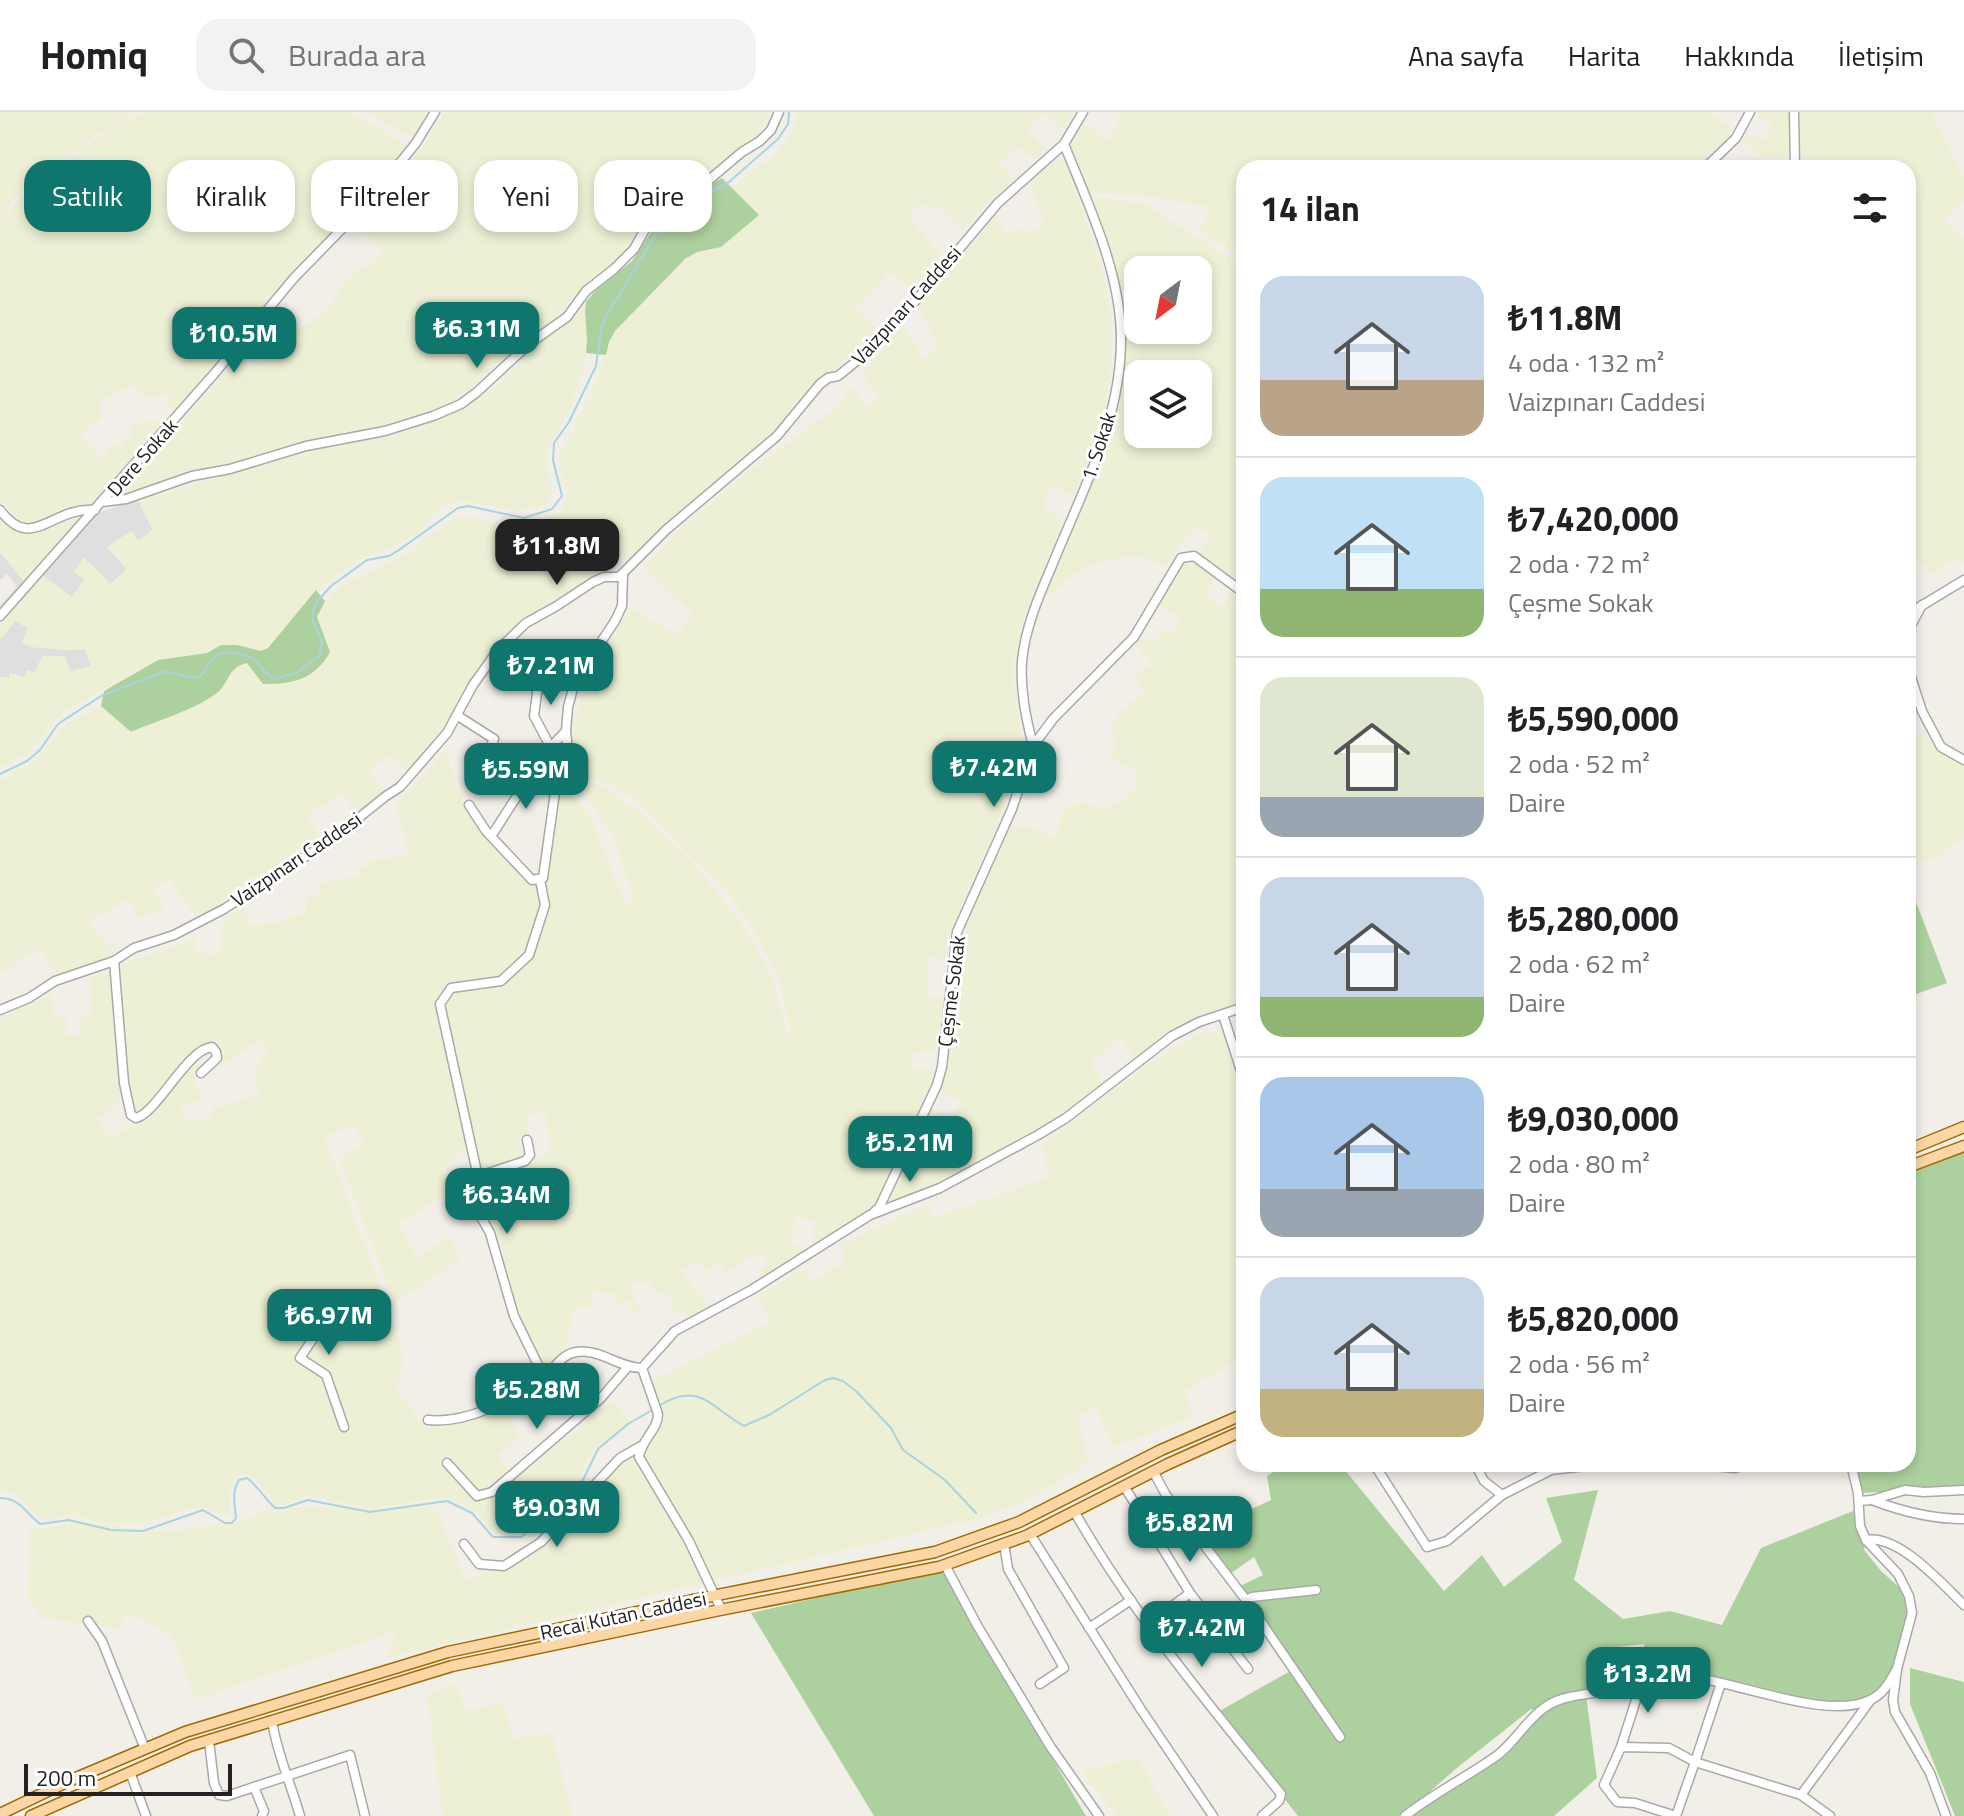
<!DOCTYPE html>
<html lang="tr">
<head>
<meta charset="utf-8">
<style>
  body { margin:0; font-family:"Titillium Web",sans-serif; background:#f2f2f2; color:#202124; height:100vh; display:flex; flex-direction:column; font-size:30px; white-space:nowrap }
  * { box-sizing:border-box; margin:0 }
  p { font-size:26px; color:#757577 }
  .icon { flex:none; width:44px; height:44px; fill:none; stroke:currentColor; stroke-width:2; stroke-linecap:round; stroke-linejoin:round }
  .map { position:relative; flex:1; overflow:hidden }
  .details { position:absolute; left:1236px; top:48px; width:680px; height:1312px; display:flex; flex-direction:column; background:#fff; border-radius:24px; box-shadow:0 4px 12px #0003 }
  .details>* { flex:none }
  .banner { position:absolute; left:24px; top:48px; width:760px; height:72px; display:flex; gap:16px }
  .needle { width:52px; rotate:212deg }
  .tools { position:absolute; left:1124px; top:144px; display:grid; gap:16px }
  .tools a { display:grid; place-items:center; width:88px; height:88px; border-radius:16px; background:#fff; box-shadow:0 4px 12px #0003; font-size:40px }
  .scale { position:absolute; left:24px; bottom:20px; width:208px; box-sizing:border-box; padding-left:8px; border:4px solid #222; border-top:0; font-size:22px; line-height:28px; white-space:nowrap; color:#222; -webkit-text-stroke:6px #fff; paint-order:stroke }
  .price { position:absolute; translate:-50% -68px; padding:0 18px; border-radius:16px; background:#0f766e; color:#fff; font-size:26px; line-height:52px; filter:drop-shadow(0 2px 4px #0008) }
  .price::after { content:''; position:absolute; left:50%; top:48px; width:24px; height:18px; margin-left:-12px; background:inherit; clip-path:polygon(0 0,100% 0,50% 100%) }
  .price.active { background:#222; color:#fff }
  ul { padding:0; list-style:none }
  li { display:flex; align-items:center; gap:24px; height:200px; padding:0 24px }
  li+li { border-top:2px solid #e0e0e0 }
  li span { display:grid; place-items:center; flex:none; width:224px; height:160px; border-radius:24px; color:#555 }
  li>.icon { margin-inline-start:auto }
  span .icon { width:96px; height:96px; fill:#fffc; stroke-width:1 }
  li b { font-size:34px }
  h2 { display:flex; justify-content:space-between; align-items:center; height:96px; padding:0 24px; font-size:34px }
  .tag { padding:0 28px; border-radius:24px; background:#fff; box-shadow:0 4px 12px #0003; font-size:28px; line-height:72px }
  .tag.active { background:#0f766e; color:#fff }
  header { display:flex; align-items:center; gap:48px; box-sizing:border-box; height:112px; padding:0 40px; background:#fff; border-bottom:2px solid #e0e0e0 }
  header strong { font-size:38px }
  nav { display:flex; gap:44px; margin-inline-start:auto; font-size:28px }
  .search { width:560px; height:72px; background:#f2f2f2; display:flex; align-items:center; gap:20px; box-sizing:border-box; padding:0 28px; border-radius:24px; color:#757577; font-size:30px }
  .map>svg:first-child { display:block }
  .residential { fill:#e0dfdf }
  .farmland { fill:#eef0d5; fill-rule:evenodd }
  .forest { fill:#add19e }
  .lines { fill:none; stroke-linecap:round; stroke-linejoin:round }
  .stream { stroke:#aad3df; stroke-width:2 }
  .minor-casing { stroke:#a9a9a9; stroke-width:11 }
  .major-casing { stroke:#a06b00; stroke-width:13 }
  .minor { stroke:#fff; stroke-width:8 }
  .major { stroke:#fcd6a4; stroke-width:10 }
  .labels { text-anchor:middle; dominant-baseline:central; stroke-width:6; stroke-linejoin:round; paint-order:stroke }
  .street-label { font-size:20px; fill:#222; stroke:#fff }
</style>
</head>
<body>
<header>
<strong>Homiq</strong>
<div class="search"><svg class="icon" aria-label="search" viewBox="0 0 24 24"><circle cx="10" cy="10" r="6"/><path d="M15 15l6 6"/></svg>Burada ara</div>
<nav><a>Ana sayfa</a><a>Harita</a><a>Hakkında</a><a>İletişim</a></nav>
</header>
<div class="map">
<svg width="1964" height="1704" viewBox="0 0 1964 1704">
  <rect width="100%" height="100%" fill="#f2efe9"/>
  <g class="residential">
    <polygon points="138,388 153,418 138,429 131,419 107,435 128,457 110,472 84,467 72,486 43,464 0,512 0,493 17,475 7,462 0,468 0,440 24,469 86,404"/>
    <polygon points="14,508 29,516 22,531 32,535 69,538 85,537 91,554 69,560 35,560 24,565 10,562 9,566 0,565 0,525 2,525"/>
  </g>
  <g class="farmland">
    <polygon points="0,0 136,0 93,25 17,85 0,104"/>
    <polygon points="149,0 349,0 407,33 179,295 168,296 166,282 150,287 131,275 100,288 102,306 81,322 100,346 114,332 120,335 131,323 130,313 170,304 95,391 66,394 38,410 22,412 0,387 0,109 20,87 94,28 124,9"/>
    <polygon points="367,0 432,0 417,24 408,24"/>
    <polygon points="444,0 771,0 760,21 724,50 657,93 647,102 621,146 580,178 551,211 526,227 457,287 421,302 375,316 293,332 235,351 188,361 134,381 116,384 243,240 249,254 269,246 255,223 272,203 282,211 303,215 325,198 352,163 384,143 357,112 379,90 422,36"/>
    <polygon points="797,0 1074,0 1064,18 1044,1 1027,19 1046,37 1034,48 1017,34 999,52 1014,67 963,117 939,93 932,98 922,91 910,103 906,102 942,144 913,180 889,161 855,197 879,220 857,241 809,277 777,319 628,447 610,423 593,434 610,456 523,507 478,556 446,615 408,660 389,643 369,660 385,680 358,703 341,681 307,704 323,730 198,808 169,768 154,777 165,796 140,807 128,788 88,809 116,843 58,864 39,837 0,863 0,668 26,654 43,640 67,611 101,594 131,620 172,604 217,581 228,562 240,553 247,551 294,571 307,565 320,556 330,540 317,505 319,497 342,473 401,445 456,405 474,405 498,411 530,411 553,404 560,399 566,389 568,377 559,354 559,345 596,271 609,230 615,219 675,156 697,140 721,135 759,103 732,76 771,45 789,25 795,13"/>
    <polygon points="1115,0 1710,0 1732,16 1727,26 1696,56 1244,56 1244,148 1200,119 1209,95 1153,85 1087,80 1071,41 1071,31 1083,12 1108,28 1121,4"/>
    <polygon points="1758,0 1790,0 1793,44 1769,46 1759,42 1741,29 1746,23 1768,28 1771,8 1756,6"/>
    <polygon points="1798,0 1932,0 1964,67 1964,89 1945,108 1964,127 1964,452 1957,446 1932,463 1923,450 1908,459 1908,56 1822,56 1800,42"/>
    <polygon points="1061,44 1081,93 1099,149 1108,187 1112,213 1112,249 1103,309 1074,384 1050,373 1044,396 1064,409 1023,505 1013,554 1016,593 1023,640 996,716 964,786 946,833 945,847 927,845 929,886 943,886 935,939 911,941 913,956 936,958 934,966 866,1111 819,1134 811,1141 815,1109 795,1105 790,1133 806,1135 804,1148 765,1171 761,1157 767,1154 763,1141 754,1143 725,1161 719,1151 705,1160 699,1149 681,1157 709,1195 689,1207 683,1199 673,1199 670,1182 655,1181 652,1171 630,1170 640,1201 634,1202 628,1187 617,1192 616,1182 593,1179 590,1195 573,1196 566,1237 551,1254 543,1257 527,1232 472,1082 496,1076 501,1085 519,1080 512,1058 551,1040 545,999 526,1005 529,1021 518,1027 525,1046 481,1059 473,1040 454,1041 455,1049 441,1054 452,1079 399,1111 416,1145 450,1126 461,1147 395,1191 339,1047 364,1031 351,1013 325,1025 399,1226 404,1248 396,1277 425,1316 484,1304 503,1294 520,1326 497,1342 515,1366 613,1289 631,1311 593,1339 567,1383 548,1399 533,1404 520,1421 498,1422 490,1418 476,1400 455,1388 434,1386 382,1395 436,1396 466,1469 527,1445 622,1344 643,1339 664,1306 650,1269 770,1210 758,1184 801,1158 814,1168 843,1151 842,1132 930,1091 931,1106 1048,1066 1043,1033 1147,952 1198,922 1222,917 1244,987 1244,1245 1185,1278 1192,1306 1112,1335 1097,1295 1078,1303 1089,1351 1023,1390 972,1408 386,1546 396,1519 196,1588 171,1522 126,1501 119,1517 40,1506 28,1484 30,1418 82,1410 160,1420 232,1411 275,1396 363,1395 311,1384 303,1385 285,1393 276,1392 252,1364 242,1362 236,1366 230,1378 230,1405 196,1394 150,1410 132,1412 95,1410 73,1401 52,1407 39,1406 25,1390 13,1381 0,1377 0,906 53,881 54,905 68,905 66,923 80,923 81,906 92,905 89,866 111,857 123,988 97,1007 110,1026 148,1005 169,975 198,947 206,958 194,967 202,989 181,993 185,1010 212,1005 212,996 261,982 254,965 261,946 269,939 259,928 224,952 213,929 191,945 142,1001 134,1002 130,992 117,854 171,836 196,824 196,840 219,843 223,807 244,795 250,813 288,809 290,803 306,803 306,786 321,785 320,771 359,764 357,755 369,754 369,749 409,743 396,692 426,662 447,637 457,677 474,709 491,724 536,772 548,767 562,665 594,713 626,794 634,790 613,725 570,662 602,674 643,702 692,749 748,820 773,868 787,922 791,921 779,866 751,814 727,781 640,693 617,676 567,658 579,590 595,552 621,513 629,495 678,522 693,502 643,454 675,422 730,374 837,295 850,274 867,295 878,286 863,260 903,213 923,246 938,234 918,194 932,181 997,102 1005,124 1025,116 1028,122 1045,113 1030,69"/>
    <path d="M1093 85 1143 91 1244 155V476L1200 441 1211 424 1194 415 1164 455 1139 444 1112 447 1078 459 1049 484 1048 481 1078 403 1109 334 1123 265 1127 219 1123 184 1113 143ZM1138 158H1198V218H1138ZM1138 262H1198V322H1138Z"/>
    <polygon points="586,190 587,228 584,256 571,292 548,338 547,359 553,381 546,393 518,399 460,389 446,393 416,422 392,435 356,449 316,478 268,536 261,539 247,535 221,533 207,541 138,558 62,601 26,643 0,656 0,565 9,566 10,561 24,565 27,558 35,560 42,544 65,544 70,560 91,554 85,537 69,538 32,535 22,532 28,516 15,509 2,526 0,525 0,512 43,464 72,485 84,467 74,460 84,445 110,472 127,458 107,435 132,419 138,429 153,418 138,388 318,336 391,324 432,310 471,290 507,266 533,234 572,209"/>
    <polygon points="81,402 86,404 23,469 0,440 0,405 16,421 32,422 72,403"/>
    <polygon points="1189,449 1196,451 1215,466 1206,482 1221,494 1232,480 1244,491 1234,505 1244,515 1244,894 1175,920 1135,946 1121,926 1091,950 1104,974 1082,993 950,1071 885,1094 890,1078 931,997 951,1009 960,989 941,979 946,959 958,837 986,765 1012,711 1015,716 1028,714 1056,727 1061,702 1078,690 1104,696 1123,688 1133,680 1137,671 1135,659 1110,645 1115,633 1112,614 1121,598 1145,580 1134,567 1153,551 1135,533 1143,525 1154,533 1164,518 1170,523 1180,508 1160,492 1179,456 1182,451"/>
    <polygon points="1908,618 1932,629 1964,651 1964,727 1934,746 1908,755"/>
    <polygon points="457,1571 466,1599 502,1591 514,1627 552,1621 573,1704 443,1704 427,1583"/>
    <polygon points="1137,1645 1171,1704 1117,1704 1082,1660"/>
  </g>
  <g class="forest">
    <polygon points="722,66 759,103 721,135 697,140 685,147 615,219 609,230 606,243 586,241 587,228 585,199 586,190 594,180 632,149 663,102"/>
    <path d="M316 478 325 489 317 505 330 540C315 568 292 572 263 572L247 551C226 556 230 571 217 581 195 598 156 609 131 620L101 594 104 579 158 548 207 541 221 533H237L261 539 268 536Z"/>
    <polygon points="1908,769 1947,871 1908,885"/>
    <polygon points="1964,1033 1964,1377 1858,1381 1849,1352 1908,1352 1908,1055"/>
    <polygon points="1285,1352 1300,1352 1305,1357 1313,1352 1340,1352 1444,1479 1482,1443 1504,1475 1562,1430 1546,1386 1598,1378 1574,1468 1623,1507 1670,1499 1722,1513 1761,1436 1853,1399 1866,1428 1864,1438 1881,1459 1909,1484 1900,1541 1883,1580 1838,1594 1651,1561 1644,1532 1616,1535 1595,1580 1586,1583 1597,1666 1554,1704 1410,1704 1499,1642 1545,1594 1530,1598 1458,1655 1402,1704 1298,1704 1216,1601 1292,1558 1236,1476 1263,1463 1254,1445 1227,1464 1207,1438 1237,1424 1234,1405 1271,1388 1267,1364"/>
    <polygon points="941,1457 1086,1704 874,1704 751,1501"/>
    <polygon points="1910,1556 1964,1570 1964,1704 1955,1704 1910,1592"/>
  </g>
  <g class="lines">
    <g class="stream">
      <path d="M0 662 27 649 40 638 58 612 101 584 166 559 188 565H200C205 559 210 548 216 544 225 537 247 542 255 549 263 555 264 562 274 567L297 561 320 543 322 529 314 512 312 502 316 491 331 474 367 448 389 444 399 438 458 396 468 394 524 406 552 397 562 384 553 348 554 331 569 310 596 254 601 217 608 201 661 114 674 100 729 70 778 27 788 12 789 0"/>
      <path d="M660 1293C700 1269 710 1295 744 1314L769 1303 825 1268 833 1266 843 1269 856 1279 891 1316 903 1338 945 1368 976 1401"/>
      <path d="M0 1386C20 1386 26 1401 40 1412L69 1408 111 1418 143 1419 203 1398 225 1411H232L236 1406C235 1393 231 1380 239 1368L247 1366C259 1375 264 1386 275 1396H284L308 1388 370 1400 447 1389 472 1401 493 1425H522L537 1404 553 1400 570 1386 584 1366 598 1337 628 1312 654 1297"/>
    </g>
    <g class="minor-casing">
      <g id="minor">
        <polyline points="1794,0 1795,56"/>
        <polyline points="1705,56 1736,26 1750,0"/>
        <polyline points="102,390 126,387 192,364 230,357 306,334 385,319 433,304 461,292 477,280 529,232 567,205 586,179 614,157 634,137 649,110 660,97 703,73 742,40 760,29 771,18 779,0"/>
        <path d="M0 398C32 441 50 395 95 398"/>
        <polyline points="1908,502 1964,468"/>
        <polyline points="0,504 214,262 294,166 369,89 416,31 435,0"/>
        <polyline points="1908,519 1922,493"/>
        <polyline points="1908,556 1922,599 1941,635 1964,648"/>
        <polyline points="540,558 534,604 550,634"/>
        <polyline points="458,604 494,627 483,651"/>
        <polyline points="566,619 568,595 575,569 615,509 622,494 623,461"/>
        <path d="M1033 634C1026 606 1020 578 1022 549 1025 517 1038 486 1051 456 1081 381 1122 308 1121 224 1120 158 1088 92 1064 32"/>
        <polyline points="469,693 486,719 532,768 543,766 556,673 567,629 566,619 544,642 492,723"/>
        <path d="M114 849 124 971 131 1003 136 1006C158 1000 187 937 212 935L216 940 217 946 201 961"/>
        <polyline points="0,898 29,886 55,869 114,849 134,836 174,823 224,797 331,728 386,684 400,675 447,621 473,573 498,538 526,511 555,495 593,470 604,465 618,465 623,461 666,418 777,324 820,272 828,266 838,264 869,239 912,193 998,91 1064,32 1083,0"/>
        <polyline points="1223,903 1244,968"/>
        <polyline points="527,1028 530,1043 525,1049 473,1066 468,1070 466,1078 490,1121 514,1204 544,1265"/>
        <polyline points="478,1065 440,892 451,876 501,869 529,843 545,793 540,768"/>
        <polyline points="875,1099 879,1096 937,973 942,955 957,820 1012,697 1033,634 1053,607 1134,525 1181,446 1194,444 1244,481"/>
        <path d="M428 1308C467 1312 512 1288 543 1266 554 1258 561 1242 576 1240 599 1236 619 1256 642 1256"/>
        <polyline points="344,1315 326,1263 300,1246 316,1222 359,1186"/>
        <polyline points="447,1351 477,1384 492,1380 601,1286 627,1256"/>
        <polyline points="1374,1352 1427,1435 1447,1429 1502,1383 1551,1358 1603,1352"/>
        <polyline points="1475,1352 1484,1369 1502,1383"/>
        <polyline points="1690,1352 1735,1356 1750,1352"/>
        <polyline points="1851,1352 1858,1381 1860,1414 1866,1428 1898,1462 1909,1484 1912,1501 1897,1557 1893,1588 1895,1600 1930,1661 1946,1704"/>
        <polyline points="1153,1359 1166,1383 1246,1488 1340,1625"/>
        <polyline points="1124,1374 1190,1481 1148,1512"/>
        <path d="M1872 1388C1903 1400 1931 1407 1964 1407"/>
        <polyline points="1859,1389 1872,1388 1905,1378 1924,1380 1964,1378"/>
        <path d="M1074 1399C1132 1501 1208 1591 1281 1682L1279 1689 1262 1704"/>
        <polyline points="1030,1422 1140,1596 1213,1704"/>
        <path d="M1866 1428C1899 1422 1942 1472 1964 1493"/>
        <polyline points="464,1432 479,1452 504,1454 541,1430 620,1346 641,1334"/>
        <polyline points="1004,1432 1008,1457 1064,1556 1040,1572"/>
        <polyline points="945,1453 977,1513 1050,1634 1099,1704"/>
        <polyline points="1190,1481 1248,1557"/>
        <polyline points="1246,1488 1252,1485 1316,1478"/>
        <path d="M721 1497 689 1429 639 1345C641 1328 658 1318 658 1302L642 1256 675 1219 753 1177 870 1103 940 1076 1038 1023 1066 1006 1172 924 1199 910 1244 895"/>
        <polyline points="88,1509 102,1529 145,1637"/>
        <polyline points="1089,1516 1131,1488"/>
        <polyline points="1721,1571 1695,1650 1801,1683 1870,1589"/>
        <path d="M272 1609C277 1642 291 1672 300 1704"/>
        <polyline points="209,1629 214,1671 219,1683 227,1684 350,1643 365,1704"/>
        <polygon points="1621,1635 1669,1636 1695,1650 1676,1704 1635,1691 1617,1690 1604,1673"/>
        <polyline points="1621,1635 1636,1588 1635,1567"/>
        <polyline points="130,1660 146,1704"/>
        <polyline points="254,1675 264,1699 262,1704"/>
        <polyline points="1801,1683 1830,1704"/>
        <path d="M1405 1704C1433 1682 1463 1667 1492 1647 1513 1634 1524 1610 1544 1596 1561 1583 1582 1584 1602 1579 1619 1575 1636 1563 1654 1562 1713 1557 1820 1612 1870 1588 1884 1582 1889 1570 1897 1557"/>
      </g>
    </g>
    <g class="major-casing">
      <g id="major">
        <polyline points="1908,1038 1964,1015"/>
        <polyline points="1908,1055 1964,1034"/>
        <polyline points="0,1702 71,1668 185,1620 448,1540 712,1484 935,1440 1019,1410 1161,1338 1244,1302"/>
        <polyline points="31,1704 190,1634 452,1554 715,1499 939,1455 1026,1424 1168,1352 1244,1318"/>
      </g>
    </g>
    <use href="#minor" class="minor"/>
    <use href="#major" class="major"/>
  </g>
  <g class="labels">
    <g class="street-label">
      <text transform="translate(906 193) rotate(-48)">Vaizpınarı Caddesi</text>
      <text transform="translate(1098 334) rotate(-72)">1. Sokak</text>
      <text transform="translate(142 345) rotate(-49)">Dere Sokak</text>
      <text transform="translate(296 747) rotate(-34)">Vaizpınarı Caddesi</text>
      <text transform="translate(951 879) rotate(-83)">Çeşme Sokak</text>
      <text transform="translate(623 1503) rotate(-12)">Recai Kutan Caddesi</text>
    </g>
  </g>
</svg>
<div class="tools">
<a><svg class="needle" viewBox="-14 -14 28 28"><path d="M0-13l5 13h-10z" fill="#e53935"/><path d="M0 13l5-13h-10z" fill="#757577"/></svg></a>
<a><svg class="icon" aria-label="layers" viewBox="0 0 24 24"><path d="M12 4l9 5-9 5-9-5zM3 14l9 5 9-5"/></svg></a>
</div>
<div class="scale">200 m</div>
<b class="price" style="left:477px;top:258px">₺6.31M</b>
<b class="price" style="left:234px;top:263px">₺10.5M</b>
<b class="price active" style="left:557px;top:475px">₺11.8M</b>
<b class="price" style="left:551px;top:595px">₺7.21M</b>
<b class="price" style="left:994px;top:697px">₺7.42M</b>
<b class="price" style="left:526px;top:699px">₺5.59M</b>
<b class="price" style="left:910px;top:1072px">₺5.21M</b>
<b class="price" style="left:507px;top:1124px">₺6.34M</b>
<b class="price" style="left:329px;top:1245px">₺6.97M</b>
<b class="price" style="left:537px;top:1319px">₺5.28M</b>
<b class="price" style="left:557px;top:1437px">₺9.03M</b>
<b class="price" style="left:1190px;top:1452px">₺5.82M</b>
<b class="price" style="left:1202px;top:1557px">₺7.42M</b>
<b class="price" style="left:1648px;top:1603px">₺13.2M</b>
<div class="banner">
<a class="tag active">Satılık</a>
<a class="tag">Kiralık</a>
<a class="tag">Filtreler</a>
<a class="tag">Yeni</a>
<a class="tag">Daire</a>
</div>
<section class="details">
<h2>14 ilan<svg class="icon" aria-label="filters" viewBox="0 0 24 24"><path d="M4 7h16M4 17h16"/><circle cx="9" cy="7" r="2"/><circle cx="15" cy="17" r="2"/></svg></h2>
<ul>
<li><span style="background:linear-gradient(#c9d6e8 65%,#b9a48a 0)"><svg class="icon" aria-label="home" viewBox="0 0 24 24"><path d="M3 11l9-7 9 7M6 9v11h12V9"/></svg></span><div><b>₺11.8M</b><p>4 oda · 132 m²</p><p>Vaizpınarı Caddesi</p></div></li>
<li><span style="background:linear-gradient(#bfe0f5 70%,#8fb573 0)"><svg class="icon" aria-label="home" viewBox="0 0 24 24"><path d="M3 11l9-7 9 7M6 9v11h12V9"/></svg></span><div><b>₺7,420,000</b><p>2 oda · 72 m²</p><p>Çeşme Sokak</p></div></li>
<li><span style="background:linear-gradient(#dfe7d0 75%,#9aa5b1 0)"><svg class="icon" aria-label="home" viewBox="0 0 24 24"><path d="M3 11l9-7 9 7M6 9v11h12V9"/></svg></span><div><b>₺5,590,000</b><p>2 oda · 52 m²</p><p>Daire</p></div></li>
<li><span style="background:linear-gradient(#c9d6e8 75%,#8fb573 0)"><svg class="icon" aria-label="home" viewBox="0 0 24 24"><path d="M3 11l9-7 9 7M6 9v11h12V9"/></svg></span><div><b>₺5,280,000</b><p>2 oda · 62 m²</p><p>Daire</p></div></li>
<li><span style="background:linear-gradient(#a9c7e8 70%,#9aa5b1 0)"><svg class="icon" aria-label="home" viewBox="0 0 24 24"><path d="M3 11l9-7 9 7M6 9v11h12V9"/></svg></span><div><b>₺9,030,000</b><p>2 oda · 80 m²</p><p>Daire</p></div></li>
<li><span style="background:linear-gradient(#c9d6e8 70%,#c2b280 0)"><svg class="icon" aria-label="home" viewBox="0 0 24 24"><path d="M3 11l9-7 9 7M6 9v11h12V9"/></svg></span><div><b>₺5,820,000</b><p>2 oda · 56 m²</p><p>Daire</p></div></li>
</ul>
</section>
</div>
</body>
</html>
